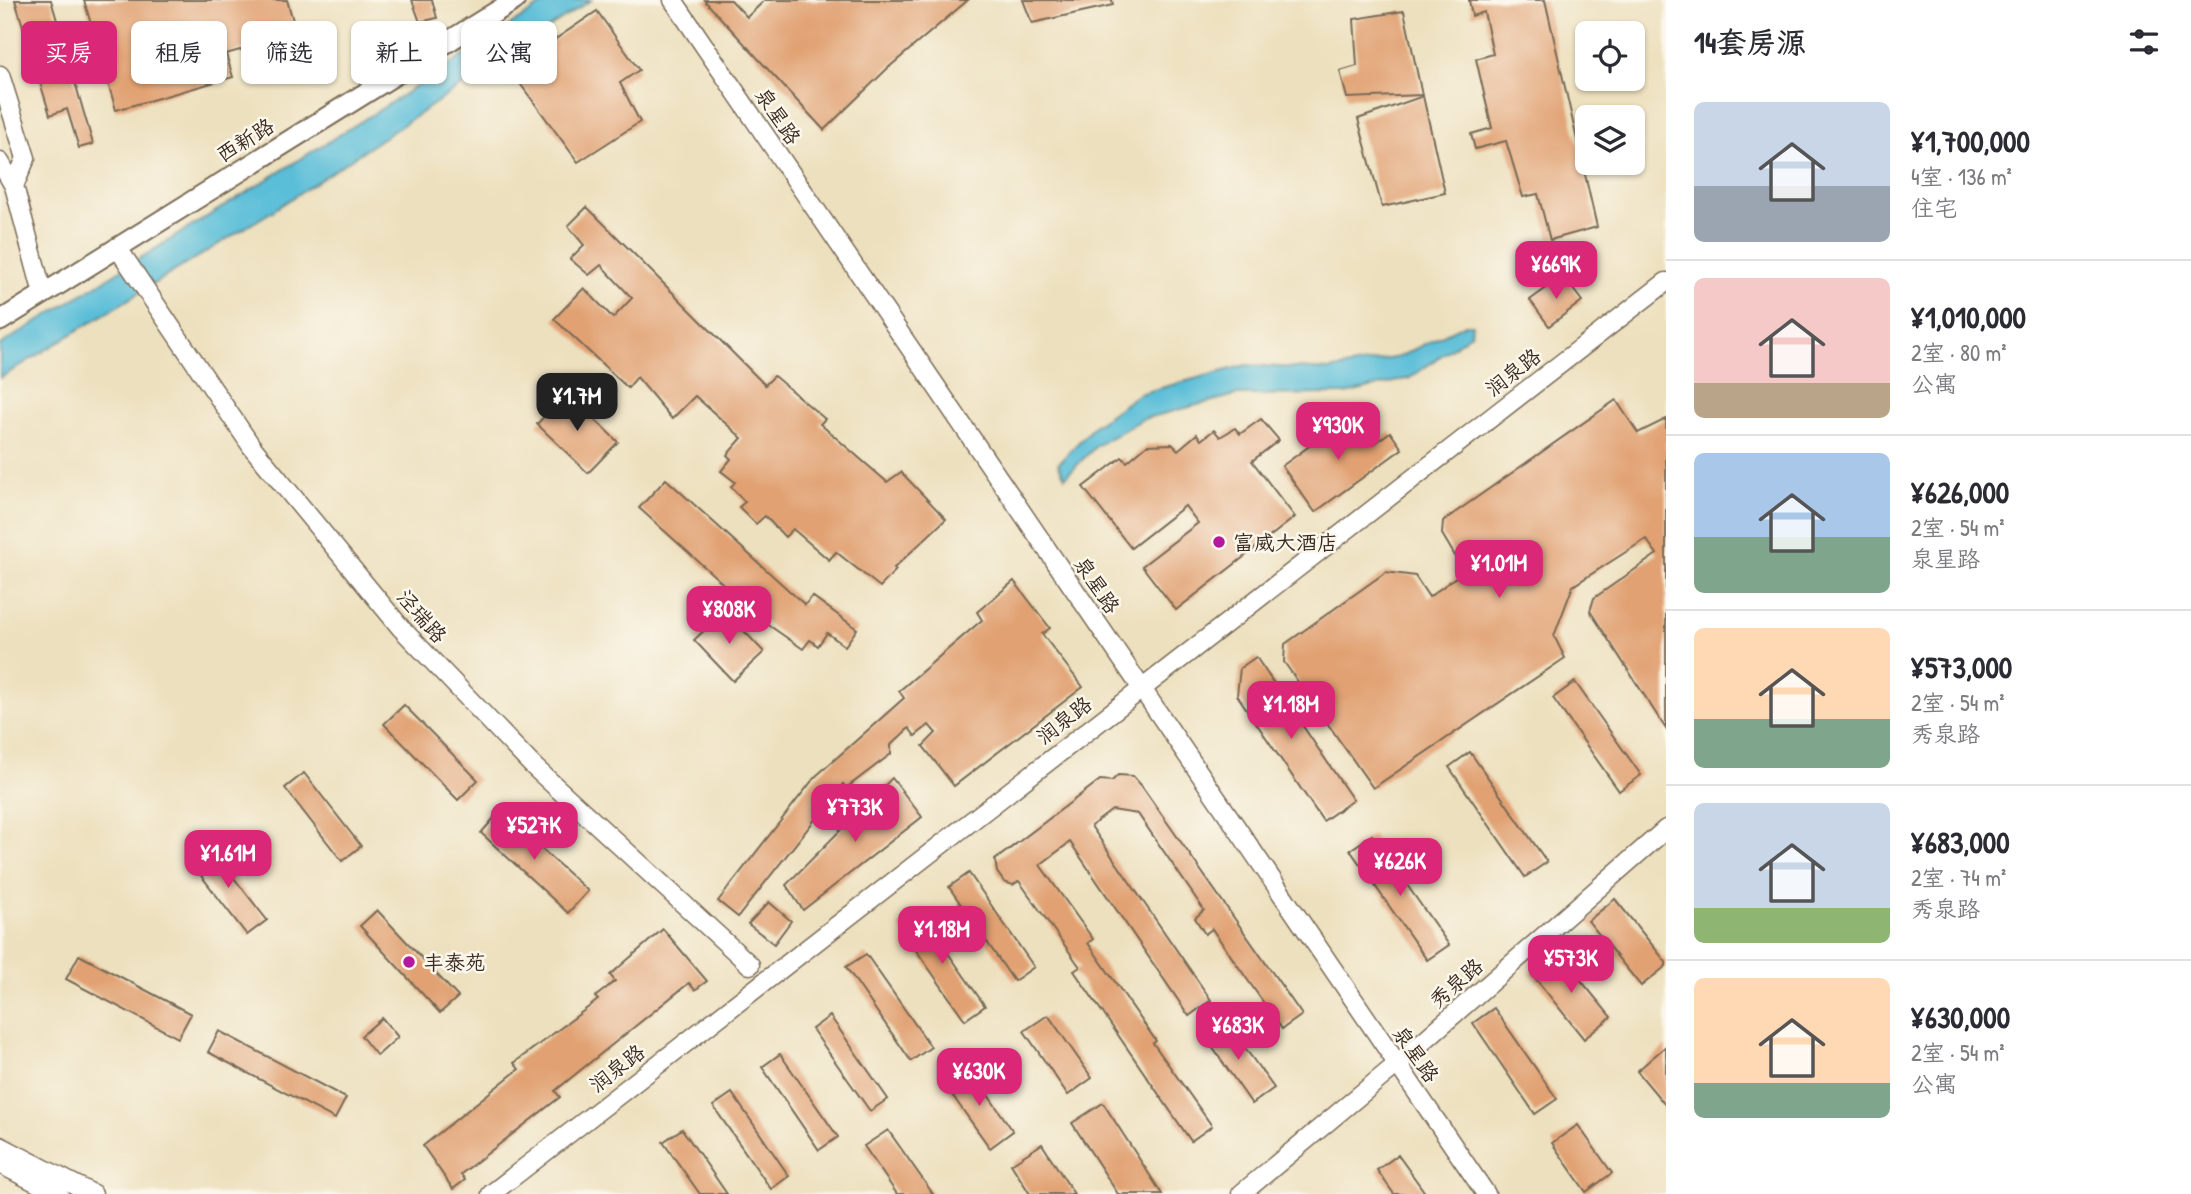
<!DOCTYPE html>
<html lang="zh">
<head>
<meta charset="utf-8">
<style>
  body { margin:0; font-family:"Patrick Hand","LXGW WenKai TC",sans-serif; background:#f7f7f7; color:#2b2b33; height:100vh; display:flex; flex-direction:column; font-size:26px; white-space:nowrap }
  * { box-sizing:border-box; margin:0 }
  p { font-size:23px; color:#7c7c81 }
  .icon { flex:none; width:38px; height:38px; fill:none; stroke:currentColor; stroke-width:2; stroke-linecap:round; stroke-linejoin:round }
  .map { position:relative; flex:1; overflow:hidden }
  .drawer { display:flex; flex-direction:column; background:#fff; width:525px }
  .drawer>* { flex:none }
  .banner { position:absolute; left:21px; top:21px; width:665px; height:63px; display:flex; gap:14px }
  .buttons { position:absolute; left:1575px; top:21px; display:grid; gap:14px }
  .buttons a { display:grid; place-items:center; width:70px; height:70px; border-radius:10px; background:#fff; box-shadow:0 2px 5px #0004; font-size:35px }
  .price { position:absolute; translate:-50% -60px; padding:0 16px; border-radius:14px; background:#db2777; color:#fff; font-size:23px; line-height:46px; filter:drop-shadow(0 2px 4px #0008) }
  .price::after { content:''; position:absolute; left:50%; top:42px; width:21px; height:16px; margin-left:-10px; background:inherit; clip-path:polygon(0 0,100% 0,50% 100%) }
  .price.current { background:#222; color:#fff }
  ul { padding:0; list-style:none }
  li { display:flex; align-items:center; gap:21px; height:175px; padding:0 28px }
  li+li { border-top:2px solid #e1e1e2 }
  li span { display:grid; place-items:center; flex:none; width:196px; height:140px; border-radius:10px; color:#555 }
  li>.icon { margin-inline-start:auto }
  span .icon { width:84px; height:84px; fill:#fffc; stroke-width:1 }
  li b { font-size:30px }
  h2 { display:flex; justify-content:space-between; align-items:center; height:84px; padding:0 28px; font-size:30px }
  .chip { padding:0 24px; border-radius:10px; background:#fff; box-shadow:0 2px 5px #0004; font-size:24px; line-height:63px }
  .chip.current { background:#db2777; color:#fff }
  main { display:flex; flex:1; min-height:0 }
  .map>svg:first-child { display:block }
  .water { fill:#5abed8; stroke:#4a747b; stroke-width:2 }
  .building { fill:#e1a172 }
  .lines { fill:none; stroke-linecap:round; stroke-linejoin:round }
  .tertiary-casing { stroke:#796a56; stroke-width:21 }
  .secondary-casing { stroke:#796a56; stroke-width:23 }
  .tertiary { stroke:#fff; stroke-width:18 }
  .secondary { stroke:#fff; stroke-width:19 }
  .poi-dot { fill:#b5179e; stroke:#fbf7ec; stroke-width:2.5 }
  .labels { text-anchor:middle; dominant-baseline:central; stroke-width:5; stroke-linejoin:round; paint-order:stroke }
  .street-label { font-size:21px; fill:#3b2a1e; stroke:#fbf7ec }
  .poi-label { font-size:21px; fill:#3b2a1e; stroke:#fbf7ec; text-anchor:start }
</style>
</head>
<body>
<main>
<div class="map">
<svg width="1666" height="1194" viewBox="0 0 1666 1194">
  <rect width="100%" height="100%" fill="#fbf7ec"/>
  <filter id="ink" filterUnits="userSpaceOnUse"><feTurbulence type="fractalNoise" baseFrequency=".0143" numOctaves="2"/><feDisplacementMap in="SourceGraphic" scale="14" xChannelSelector="R" yChannelSelector="G"/><feConvolveMatrix kernelMatrix="1 2 1 2 8 2 1 2 1" color-interpolation-filters="sRGB"/></filter>
  <filter id="wash" filterUnits="userSpaceOnUse"><feTurbulence type="fractalNoise" baseFrequency=".00686" numOctaves="4" result="noise"/><feDisplacementMap in="SourceGraphic" scale="28" xChannelSelector="R" yChannelSelector="G"/><feGaussianBlur stdDeviation="1.57" result="paint"/><feColorMatrix in="noise" values="0 0 0 0 0 0 0 0 0 0 0 0 0 0 0 0 0 1.4 0 .05"/><feComposite in="paint" operator="in"/></filter>
  <g filter="url(#wash)">
    <rect width="100%" height="100%" fill="#ede0be"/>
    <g class="water">
      <polygon points="549,0 591,0 271,212 0,378 0,345 397,99"/>
      <polygon points="1465,324 1472,324 1471,334 1410,378 1346,394 1236,395 1143,419 1096,446 1065,477 1058,464 1095,425 1139,394 1246,365 1329,370 1399,357"/>
    </g>
    <g id="blocks">
      <g class="building">
        <polygon points="15,0 51,0 93,144 79,148 67,109 50,115"/>
        <polygon points="84,0 287,0 297,34 226,54 233,77 116,110"/>
        <polygon points="412,0 432,0 437,18 420,22"/>
        <polygon points="704,0 731,0 747,17 765,0 968,0 888,68 824,130"/>
        <polygon points="1023,0 1112,0 1113,5 1032,23"/>
        <polygon points="1469,0 1545,0 1597,227 1550,240 1538,194 1523,197 1506,141 1475,149 1471,134 1492,128 1476,59 1493,54 1484,12 1472,16"/>
        <polygon points="597,11 639,70 620,83 640,122 578,162 510,70"/>
        <polygon points="1404,11 1422,95 1347,98 1340,71 1357,66 1354,19"/>
        <polygon points="1423,96 1445,193 1382,207 1358,119"/>
        <polygon points="587,207 765,385 774,376 825,419 820,424 887,482 901,472 946,519 894,568 896,570 880,587 836,552 829,560 793,529 785,537 765,516 756,524 739,507 745,502 731,487 735,482 721,471 731,459 727,455 742,438 695,396 672,419 637,377 628,388 554,319 584,288 613,318 632,298 601,265 589,275 570,259 584,245 568,226"/>
        <polygon points="1563,276 1582,301 1549,326 1530,300"/>
        <polygon points="567,392 618,442 588,473 537,424"/>
        <polygon points="1616,400 1638,433 1666,419 1666,729 1590,611 1594,598 1657,554 1646,539 1573,586 1554,636 1565,658 1373,788 1284,662 1285,644 1386,572 1415,576 1429,597 1464,571 1442,534 1443,521"/>
        <polygon points="1352,415 1374,444 1390,432 1402,449 1315,512 1282,466"/>
        <polygon points="1261,419 1279,440 1252,461 1295,517 1176,610 1142,566 1198,523 1185,506 1131,548 1083,487 1122,457 1127,462 1147,445 1172,444 1178,450 1197,434 1201,440 1214,430 1220,437 1235,428 1240,434"/>
        <polygon points="666,479 805,605 812,596 857,629 845,646 827,633 818,646 810,640 803,649 770,626 639,508"/>
        <polygon points="1014,581 1050,628 1042,634 1083,687 954,786 923,746 936,733 929,725 915,736 909,728 891,745 891,754 846,788 843,784 738,917 718,901 815,777 904,698 899,691 982,620 977,612"/>
        <polygon points="725,611 764,652 733,681 694,640"/>
        <polygon points="1256,657 1353,800 1323,821 1237,695 1240,668"/>
        <polygon points="1575,682 1641,775 1619,791 1553,698"/>
        <polygon points="404,705 478,780 458,800 384,724"/>
        <polygon points="1470,752 1547,862 1525,877 1449,767"/>
        <polygon points="304,773 361,846 342,861 285,788"/>
        <polygon points="1118,775 1133,776 1141,785 1302,1015 1282,1029 1212,929 1205,934 1195,918 1204,910 1138,814 1112,810 1091,826 1211,1000 1189,1016 1070,842 1040,865 1093,939 1088,943 1156,1041 1153,1043 1212,1126 1191,1141 1074,971 1080,967 1019,881 1013,885 1004,882 997,872 995,860 1100,780 1112,781"/>
        <polygon points="892,778 922,817 803,910 786,885"/>
        <polygon points="500,811 588,891 568,913 481,833"/>
        <polygon points="1372,835 1449,945 1427,960 1350,850"/>
        <polygon points="208,845 267,920 247,935 189,860"/>
        <polygon points="969,873 1034,967 1014,981 949,887"/>
        <polygon points="1615,899 1666,962 1666,966 1641,986 1588,921"/>
        <polygon points="769,902 791,921 774,944 748,924"/>
        <polygon points="377,910 458,997 440,1013 360,926"/>
        <polygon points="920,913 985,1006 965,1020 900,927"/>
        <polygon points="663,929 707,981 695,990 689,983 577,1073 555,1091 560,1097 461,1174 465,1180 453,1189 423,1146 519,1069 514,1063 598,1000 595,997 615,981 610,975"/>
        <polygon points="1557,951 1611,1017 1584,1039 1531,973"/>
        <polygon points="866,954 931,1047 911,1061 846,967"/>
        <polygon points="79,955 191,1014 178,1038 66,979"/>
        <polygon points="1494,1008 1557,1099 1535,1114 1473,1023"/>
        <polygon points="1048,1015 1092,1078 1068,1095 1024,1031"/>
        <polygon points="830,1016 888,1099 870,1111 812,1029"/>
        <polygon points="382,1018 398,1037 377,1056 361,1036"/>
        <polygon points="1224,1019 1274,1088 1252,1104 1203,1034"/>
        <polygon points="219,1031 346,1098 335,1119 208,1052"/>
        <polygon points="1666,1046 1666,1106 1637,1071"/>
        <polygon points="780,1054 838,1137 819,1150 762,1067"/>
        <polygon points="969,1068 1013,1131 990,1148 945,1085"/>
        <polygon points="732,1093 789,1176 771,1189 713,1106"/>
        <polygon points="1103,1103 1162,1194 1118,1194 1072,1123"/>
        <polygon points="1578,1125 1612,1173 1586,1192 1552,1143"/>
        <polygon points="682,1129 727,1194 700,1194 663,1142"/>
        <polygon points="888,1130 933,1194 897,1194 864,1146"/>
        <polygon points="1042,1144 1074,1194 1030,1194 1011,1164"/>
        <polygon points="1398,1155 1426,1194 1394,1194 1377,1170"/>
      </g>
    </g>
  </g>
  <g filter="url(#ink)">
    <use href="#blocks" fill-opacity="0" stroke="#796a56" stroke-width="2"/>
    <g class="lines">
      <g class="tertiary-casing">
        <g id="tertiary">
          <polyline points="673,0 1486,1194"/>
          <polyline points="0,75 26,158 14,186"/>
          <polyline points="0,162 14,186 43,294"/>
          <polyline points="117,247 252,447 401,628 532,765 750,965"/>
          <polyline points="0,1146 93,1194"/>
          <polyline points="0,1164 59,1194"/>
          <polyline points="491,1194 1666,282"/>
          <polyline points="1241,1194 1396,1065 1666,829"/>
        </g>
      </g>
      <g class="secondary-casing">
        <polyline id="secondary" points="0,321 515,0"/>
      </g>
      <use href="#tertiary" class="tertiary"/>
      <use href="#secondary" class="secondary"/>
    </g>
  </g>
  <g class="poi-dot">
    <circle cx="1219" cy="542" r="7"/>
    <circle cx="409" cy="962" r="7"/>
  </g>
  <g class="labels">
    <g class="street-label">
      <text transform="translate(778 116) rotate(56)">泉星路</text>
      <text transform="translate(245 140) rotate(-32)">西新路</text>
      <text transform="translate(1513 372) rotate(-38)">润泉路</text>
      <text transform="translate(1097 585) rotate(56)">泉星路</text>
      <text transform="translate(422 616) rotate(49)">泾瑞路</text>
      <text transform="translate(1064 720) rotate(-38)">润泉路</text>
      <text transform="translate(1456 983) rotate(-41)">秀泉路</text>
      <text transform="translate(1416 1054) rotate(55)">泉星路</text>
      <text transform="translate(617 1068) rotate(-38)">润泉路</text>
    </g>
    <g class="poi-label">
      <text x="1233" y="542">富威大酒店</text>
      <text x="423" y="962">丰泰苑</text>
    </g>
  </g>
</svg>
<div class="buttons">
<a><svg class="icon" aria-label="locate" viewBox="0 0 24 24"><circle cx="12" cy="12" r="6"/><path d="M12 2v4M12 18v4M2 12h4M18 12h4"/></svg></a>
<a><svg class="icon" aria-label="layers" viewBox="0 0 24 24"><path d="M12 4l9 5-9 5-9-5zM3 14l9 5 9-5"/></svg></a>
</div>
<b class="price" style="left:1556px;top:301px">¥669K</b>
<b class="price current" style="left:577px;top:433px">¥1.7M</b>
<b class="price" style="left:1338px;top:462px">¥930K</b>
<b class="price" style="left:1499px;top:600px">¥1.01M</b>
<b class="price" style="left:729px;top:646px">¥808K</b>
<b class="price" style="left:1291px;top:741px">¥1.18M</b>
<b class="price" style="left:855px;top:844px">¥773K</b>
<b class="price" style="left:534px;top:862px">¥527K</b>
<b class="price" style="left:228px;top:890px">¥1.61M</b>
<b class="price" style="left:1400px;top:898px">¥626K</b>
<b class="price" style="left:942px;top:966px">¥1.18M</b>
<b class="price" style="left:1571px;top:995px">¥573K</b>
<b class="price" style="left:1238px;top:1062px">¥683K</b>
<b class="price" style="left:979px;top:1108px">¥630K</b>
<div class="banner">
<a class="chip current">买房</a>
<a class="chip">租房</a>
<a class="chip">筛选</a>
<a class="chip">新上</a>
<a class="chip">公寓</a>
</div>
</div>
<section class="drawer">
<h2>14套房源<svg class="icon" aria-label="filters" viewBox="0 0 24 24"><path d="M4 7h16M4 17h16"/><circle cx="9" cy="7" r="2"/><circle cx="15" cy="17" r="2"/></svg></h2>
<ul>
<li><span style="background:linear-gradient(#c9d6e8 60%,#9aa5b1 0)"><svg class="icon" aria-label="home" viewBox="0 0 24 24"><path d="M3 11l9-7 9 7M6 9v11h12V9"/></svg></span><div><b>¥1,700,000</b><p>4室 · 136 m²</p><p>住宅</p></div></li>
<li><span style="background:linear-gradient(#f6c9c9 75%,#b9a48a 0)"><svg class="icon" aria-label="home" viewBox="0 0 24 24"><path d="M3 11l9-7 9 7M6 9v11h12V9"/></svg></span><div><b>¥1,010,000</b><p>2室 · 80 m²</p><p>公寓</p></div></li>
<li><span style="background:linear-gradient(#a9c7e8 60%,#7fa58c 0)"><svg class="icon" aria-label="home" viewBox="0 0 24 24"><path d="M3 11l9-7 9 7M6 9v11h12V9"/></svg></span><div><b>¥626,000</b><p>2室 · 54 m²</p><p>泉星路</p></div></li>
<li><span style="background:linear-gradient(#ffd9b3 65%,#7fa58c 0)"><svg class="icon" aria-label="home" viewBox="0 0 24 24"><path d="M3 11l9-7 9 7M6 9v11h12V9"/></svg></span><div><b>¥573,000</b><p>2室 · 54 m²</p><p>秀泉路</p></div></li>
<li><span style="background:linear-gradient(#c9d6e8 75%,#8fb573 0)"><svg class="icon" aria-label="home" viewBox="0 0 24 24"><path d="M3 11l9-7 9 7M6 9v11h12V9"/></svg></span><div><b>¥683,000</b><p>2室 · 74 m²</p><p>秀泉路</p></div></li>
<li><span style="background:linear-gradient(#ffd9b3 75%,#7fa58c 0)"><svg class="icon" aria-label="home" viewBox="0 0 24 24"><path d="M3 11l9-7 9 7M6 9v11h12V9"/></svg></span><div><b>¥630,000</b><p>2室 · 54 m²</p><p>公寓</p></div></li>
</ul>
</section>
</main>
</body>
</html>
